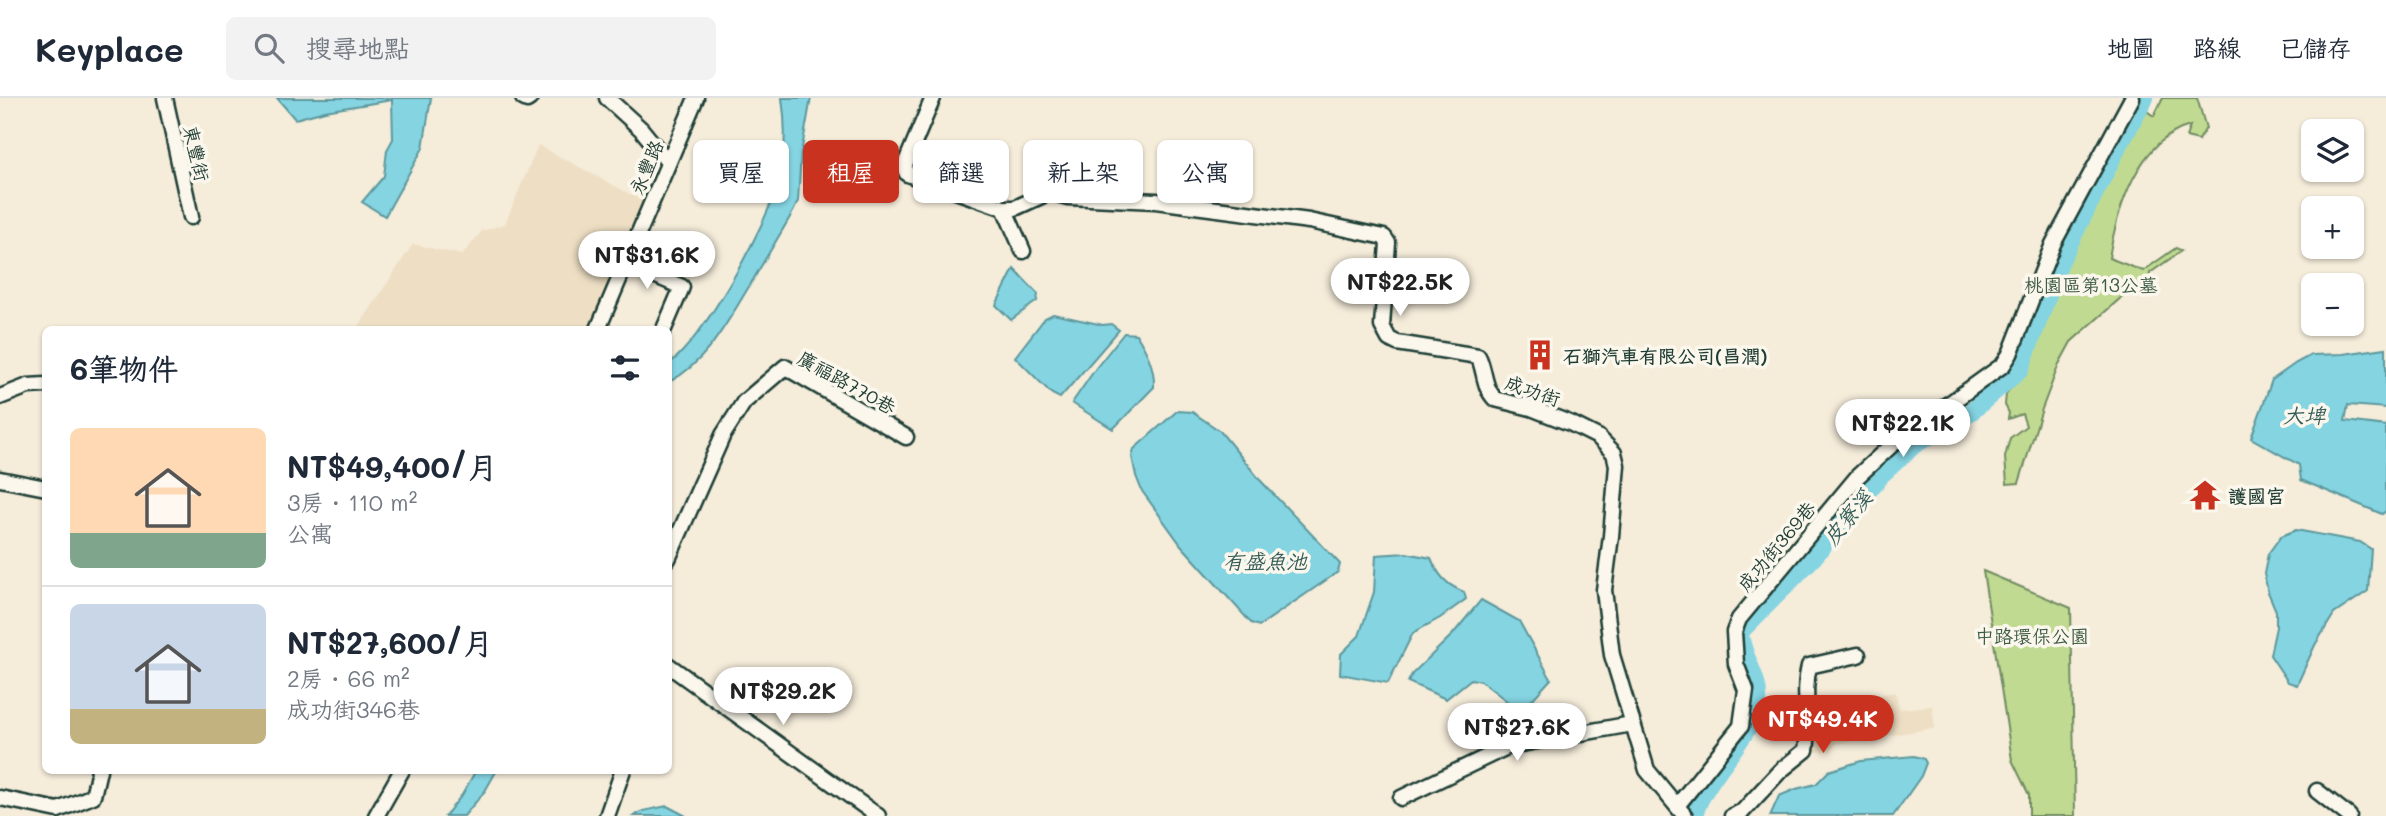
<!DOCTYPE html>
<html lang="zh-TW">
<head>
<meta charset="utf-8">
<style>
  body { margin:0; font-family:Mali,"LXGW WenKai TC",sans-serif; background:#f2f2f3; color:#1f2937; height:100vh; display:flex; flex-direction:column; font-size:26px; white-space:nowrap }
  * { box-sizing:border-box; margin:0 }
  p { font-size:23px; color:#747a83 }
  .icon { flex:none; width:38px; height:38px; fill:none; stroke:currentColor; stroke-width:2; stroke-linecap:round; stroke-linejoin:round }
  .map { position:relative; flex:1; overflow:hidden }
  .details { position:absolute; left:42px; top:228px; width:630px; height:448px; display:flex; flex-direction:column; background:#fff; border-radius:10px; box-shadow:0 2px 5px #0004 }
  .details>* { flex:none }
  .hud { position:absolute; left:693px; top:42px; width:665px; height:63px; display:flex; gap:14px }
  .buttons { position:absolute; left:2301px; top:21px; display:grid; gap:14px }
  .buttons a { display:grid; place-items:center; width:63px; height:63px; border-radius:10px; background:#fff; box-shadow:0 2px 5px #0004; font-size:35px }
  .price { position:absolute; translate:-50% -60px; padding:0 16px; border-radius:24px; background:#fff; color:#222; font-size:23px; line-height:46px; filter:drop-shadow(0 2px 4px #0008) }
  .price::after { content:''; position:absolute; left:50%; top:42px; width:21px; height:16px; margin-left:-10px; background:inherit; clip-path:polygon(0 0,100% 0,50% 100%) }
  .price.selected { background:#c8321e; color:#fff }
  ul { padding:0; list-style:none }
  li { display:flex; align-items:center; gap:21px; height:175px; padding:0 28px }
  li+li { border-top:2px solid #e0e1e3 }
  li span { display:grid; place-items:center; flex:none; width:196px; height:140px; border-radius:10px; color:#555 }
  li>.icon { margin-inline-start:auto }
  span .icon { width:84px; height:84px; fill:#fffc; stroke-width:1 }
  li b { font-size:30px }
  h2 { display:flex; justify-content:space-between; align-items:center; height:84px; padding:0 28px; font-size:30px }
  .tag { padding:0 24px; border-radius:10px; background:#fff; box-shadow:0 2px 5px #0004; font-size:24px; line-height:63px }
  .tag.selected { background:#c8321e; color:#fff }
  header { display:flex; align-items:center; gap:42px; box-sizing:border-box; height:98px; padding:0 35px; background:#fff; border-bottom:2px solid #e0e1e3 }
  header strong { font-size:33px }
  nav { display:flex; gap:38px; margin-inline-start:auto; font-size:24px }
  .search { width:490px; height:63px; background:#f2f2f3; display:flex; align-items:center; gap:18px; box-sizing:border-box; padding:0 24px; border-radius:10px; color:#747a83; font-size:26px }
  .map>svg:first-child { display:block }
  .built { fill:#eedfc4 }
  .green { fill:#c1da91; stroke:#708c62; stroke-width:2 }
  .water { fill:#85d4e2; stroke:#5c989c; stroke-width:2 }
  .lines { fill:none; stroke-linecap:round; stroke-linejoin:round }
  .river { stroke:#85d4e2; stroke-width:18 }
  .minor-casing { stroke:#1f3d34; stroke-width:19 }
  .minor { stroke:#fbf7ec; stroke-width:14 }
  .labels { text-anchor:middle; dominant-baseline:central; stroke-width:7; stroke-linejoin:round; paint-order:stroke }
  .street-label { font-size:19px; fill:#1f3d34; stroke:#fbf7ec }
  .park-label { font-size:19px; fill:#3f5c47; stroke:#fbf7ec }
  .poi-label { font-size:19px; font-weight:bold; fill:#1f3d34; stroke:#fbf7ec; text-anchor:start }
  .water-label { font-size:21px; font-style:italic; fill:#335b57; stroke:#fbf7ec }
</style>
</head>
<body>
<header>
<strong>Keyplace</strong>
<div class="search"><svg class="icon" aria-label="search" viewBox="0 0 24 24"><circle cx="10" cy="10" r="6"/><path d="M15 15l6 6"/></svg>搜尋地點</div>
<nav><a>地圖</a><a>路線</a><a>已儲存</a></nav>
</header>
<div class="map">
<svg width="2386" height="718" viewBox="0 0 2386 718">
  <rect width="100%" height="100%" fill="#f5ecda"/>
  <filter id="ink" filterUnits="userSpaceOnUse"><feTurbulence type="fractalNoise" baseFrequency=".0143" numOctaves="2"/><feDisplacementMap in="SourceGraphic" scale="14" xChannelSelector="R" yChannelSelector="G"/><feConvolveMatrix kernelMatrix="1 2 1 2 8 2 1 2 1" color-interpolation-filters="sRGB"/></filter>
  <g filter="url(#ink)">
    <g class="built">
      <polygon points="538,47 643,103 589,231 357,231 413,146 462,157 482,133 505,126"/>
      <polygon points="1895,594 1900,611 1932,608 1935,630 1836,646 1831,653 1812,654 1814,609"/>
    </g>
    <g class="green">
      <path d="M2163 0H2197L2206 30 2199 42 2186 39 2190 28C2138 42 2117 111 2109 160L2143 173 2176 150 2181 153 2150 175 2149 187 2132 190 2071 244 2059 266 2042 311 2019 385 2007 386 2005 359 2010 340 2026 328 2022 316 2008 321 2009 315 2005 307 2006 296 2025 272 2065 165 2135 29 2145 12 2154 18Z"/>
      <polygon points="1983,473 2071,510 2075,718 2029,718 2029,697 2012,662"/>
    </g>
    <g class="water">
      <polygon points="277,0 431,0 423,50 385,118 362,104 384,78 387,52 393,41 392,2 325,13 295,21"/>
      <path d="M782 0H811L801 56 798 103 794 112C781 135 767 158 753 182 730 219 709 263 669 284V266C706 237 764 132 778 85 786 58 786 27 782 0Z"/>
      <polygon points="1014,171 1038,196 1037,203 1011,222 996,207"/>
      <polygon points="1053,216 1103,227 1111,226 1119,232 1060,300 1052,296 1015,259 1045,220"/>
      <path d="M1124 235 1136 236C1146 252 1155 269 1154 289L1113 331 1072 305 1096 270Z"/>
      <polygon points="2386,250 2386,310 2348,307 2345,323 2386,328 2386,413 2382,416 2301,382 2299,367 2251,340 2272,282 2296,265 2311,257 2343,256"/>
      <polygon points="1177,313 1192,314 1220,333 1260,382 1340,466 1338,474 1259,528 1251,525 1181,447 1142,393 1136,378 1132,359 1134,351"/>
      <polygon points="2296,432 2360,444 2371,451 2368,493 2334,516 2315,547 2297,587 2288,584 2270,557 2276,529 2276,513 2268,494 2264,476 2268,456 2281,438"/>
      <path d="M1406 455 1431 460C1438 477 1446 487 1464 494L1466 501 1440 520 1413 535 1388 585 1340 576 1341 556 1359 538 1374 494 1376 457Z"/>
      <polygon points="1481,502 1519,523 1551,581 1521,614 1481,583 1471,581 1446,601 1408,584 1412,576 1453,536"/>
      <polygon points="1914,658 1924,661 1926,665 1921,678 1893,718 1770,718 1779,698 1796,691 1816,686 1829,673 1861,663"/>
      <polygon points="476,672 497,672 485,693 464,718 445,718 462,697"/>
      <polygon points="667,708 686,718 634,718 643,713"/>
    </g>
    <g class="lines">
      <path class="river" d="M1694 718C1696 711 1698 704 1702 698 1714 673 1757 628 1758 603 1760 579 1741 558 1740 534L1813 460 1882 376 1914 347 1972 313 2020 272 2060 164 2114 57 2145 0"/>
      <g class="minor-casing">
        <g id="minor">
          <polyline points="165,0 191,119"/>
          <polyline points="523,0 527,2 530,0"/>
          <polyline points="607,0 641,31 668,64"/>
          <path d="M933 0 904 69 907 76 1004 110H1015L1050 94 1068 99 1156 103 1309 123 1384 139 1388 145 1382 228 1389 241 1397 245 1478 258C1485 271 1483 289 1495 301L1531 310 1572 326 1598 339 1614 355 1617 367 1611 438 1604 492 1612 557 1647 672 1685 718"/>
          <polyline points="1004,110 1023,153"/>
          <polyline points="626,165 682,189 664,231"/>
          <polyline points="598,231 696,0"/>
          <polyline points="0,299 28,288 46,287"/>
          <polyline points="0,381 46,390"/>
          <polyline points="668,461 723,337 744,304 785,269 906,339"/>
          <polyline points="668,567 878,718"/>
          <polyline points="2317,693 2349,718"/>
          <polyline points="0,700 58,712 93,698 99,672"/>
          <polyline points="1401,700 1509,648 1632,626"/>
          <polyline points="1677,708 1741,628 1746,592 1736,566 1734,534 1739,521 1858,378 1908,332 1953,303 2003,267 2010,256 2053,146 2132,0"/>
          <polyline points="376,718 402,672"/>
          <polyline points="607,718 623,672"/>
          <path d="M1732 718 1743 713 1780 673 1806 652C1811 624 1802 596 1809 568L1858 557"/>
        </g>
      </g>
      <use href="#minor" class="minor"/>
    </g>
  </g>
  <defs>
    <g id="building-bare" transform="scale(2.415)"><path d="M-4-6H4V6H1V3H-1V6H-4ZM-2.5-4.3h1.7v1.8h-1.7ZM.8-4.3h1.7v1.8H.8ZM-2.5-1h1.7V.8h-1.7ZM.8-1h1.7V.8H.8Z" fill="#c8321e" stroke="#fbf7ec" stroke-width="2.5" paint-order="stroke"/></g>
    <g id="temple-bare" transform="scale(2.415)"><path d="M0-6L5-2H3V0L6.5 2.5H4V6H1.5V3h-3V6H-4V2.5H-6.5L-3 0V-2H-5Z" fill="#c8321e" stroke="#fbf7ec" stroke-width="2.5" paint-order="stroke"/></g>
  </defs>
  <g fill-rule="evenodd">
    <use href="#building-bare" x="1540" y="257"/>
    <use href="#temple-bare" x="2205" y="397"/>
  </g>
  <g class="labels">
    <g class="street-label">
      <text transform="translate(197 55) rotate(77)">東豐街</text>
      <text transform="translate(646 69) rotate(-67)">永豐路</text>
      <text transform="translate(847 284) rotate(29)">廣福路770巷</text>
      <text transform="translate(1533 292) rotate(19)">成功街</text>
      <text transform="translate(1776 448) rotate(-50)">成功街369巷</text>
    </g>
    <g class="park-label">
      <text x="2091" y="186">桃園區第13公墓</text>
      <text x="2032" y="537">中路環保公園</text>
    </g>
    <g class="poi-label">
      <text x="1563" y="257">石獅汽車有限公司(昌潤)</text>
      <text x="2228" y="397">護國宮</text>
    </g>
    <g class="water-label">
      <text x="2304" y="316">大埤</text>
      <text transform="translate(1847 419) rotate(-51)">皮寮溪</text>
      <text x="1265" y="462">有盛魚池</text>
    </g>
  </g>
</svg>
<div class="buttons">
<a><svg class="icon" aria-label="layers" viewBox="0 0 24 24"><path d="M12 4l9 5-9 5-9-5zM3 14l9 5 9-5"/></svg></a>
<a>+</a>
<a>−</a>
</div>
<b class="price" style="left:647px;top:193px">NT$31.6K</b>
<b class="price" style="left:1400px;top:220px">NT$22.5K</b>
<b class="price" style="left:1903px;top:361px">NT$22.1K</b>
<b class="price" style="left:783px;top:629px">NT$29.2K</b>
<b class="price selected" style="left:1823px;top:657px">NT$49.4K</b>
<b class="price" style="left:1517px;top:665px">NT$27.6K</b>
<div class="hud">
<a class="tag">買屋</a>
<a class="tag selected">租屋</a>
<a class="tag">篩選</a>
<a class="tag">新上架</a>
<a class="tag">公寓</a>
</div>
<section class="details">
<h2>6筆物件<svg class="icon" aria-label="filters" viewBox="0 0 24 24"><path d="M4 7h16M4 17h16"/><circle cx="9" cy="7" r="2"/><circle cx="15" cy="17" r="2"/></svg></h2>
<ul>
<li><span style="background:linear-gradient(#ffd9b3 75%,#7fa58c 0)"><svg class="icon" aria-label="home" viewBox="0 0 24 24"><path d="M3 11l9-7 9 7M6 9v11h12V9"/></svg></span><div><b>NT$49,400/月</b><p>3房 · 110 m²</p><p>公寓</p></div></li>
<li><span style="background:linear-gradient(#c9d6e8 75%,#c2b280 0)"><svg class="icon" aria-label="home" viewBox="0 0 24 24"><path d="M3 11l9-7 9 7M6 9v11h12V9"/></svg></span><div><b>NT$27,600/月</b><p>2房 · 66 m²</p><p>成功街346巷</p></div></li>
</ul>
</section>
</div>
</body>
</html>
